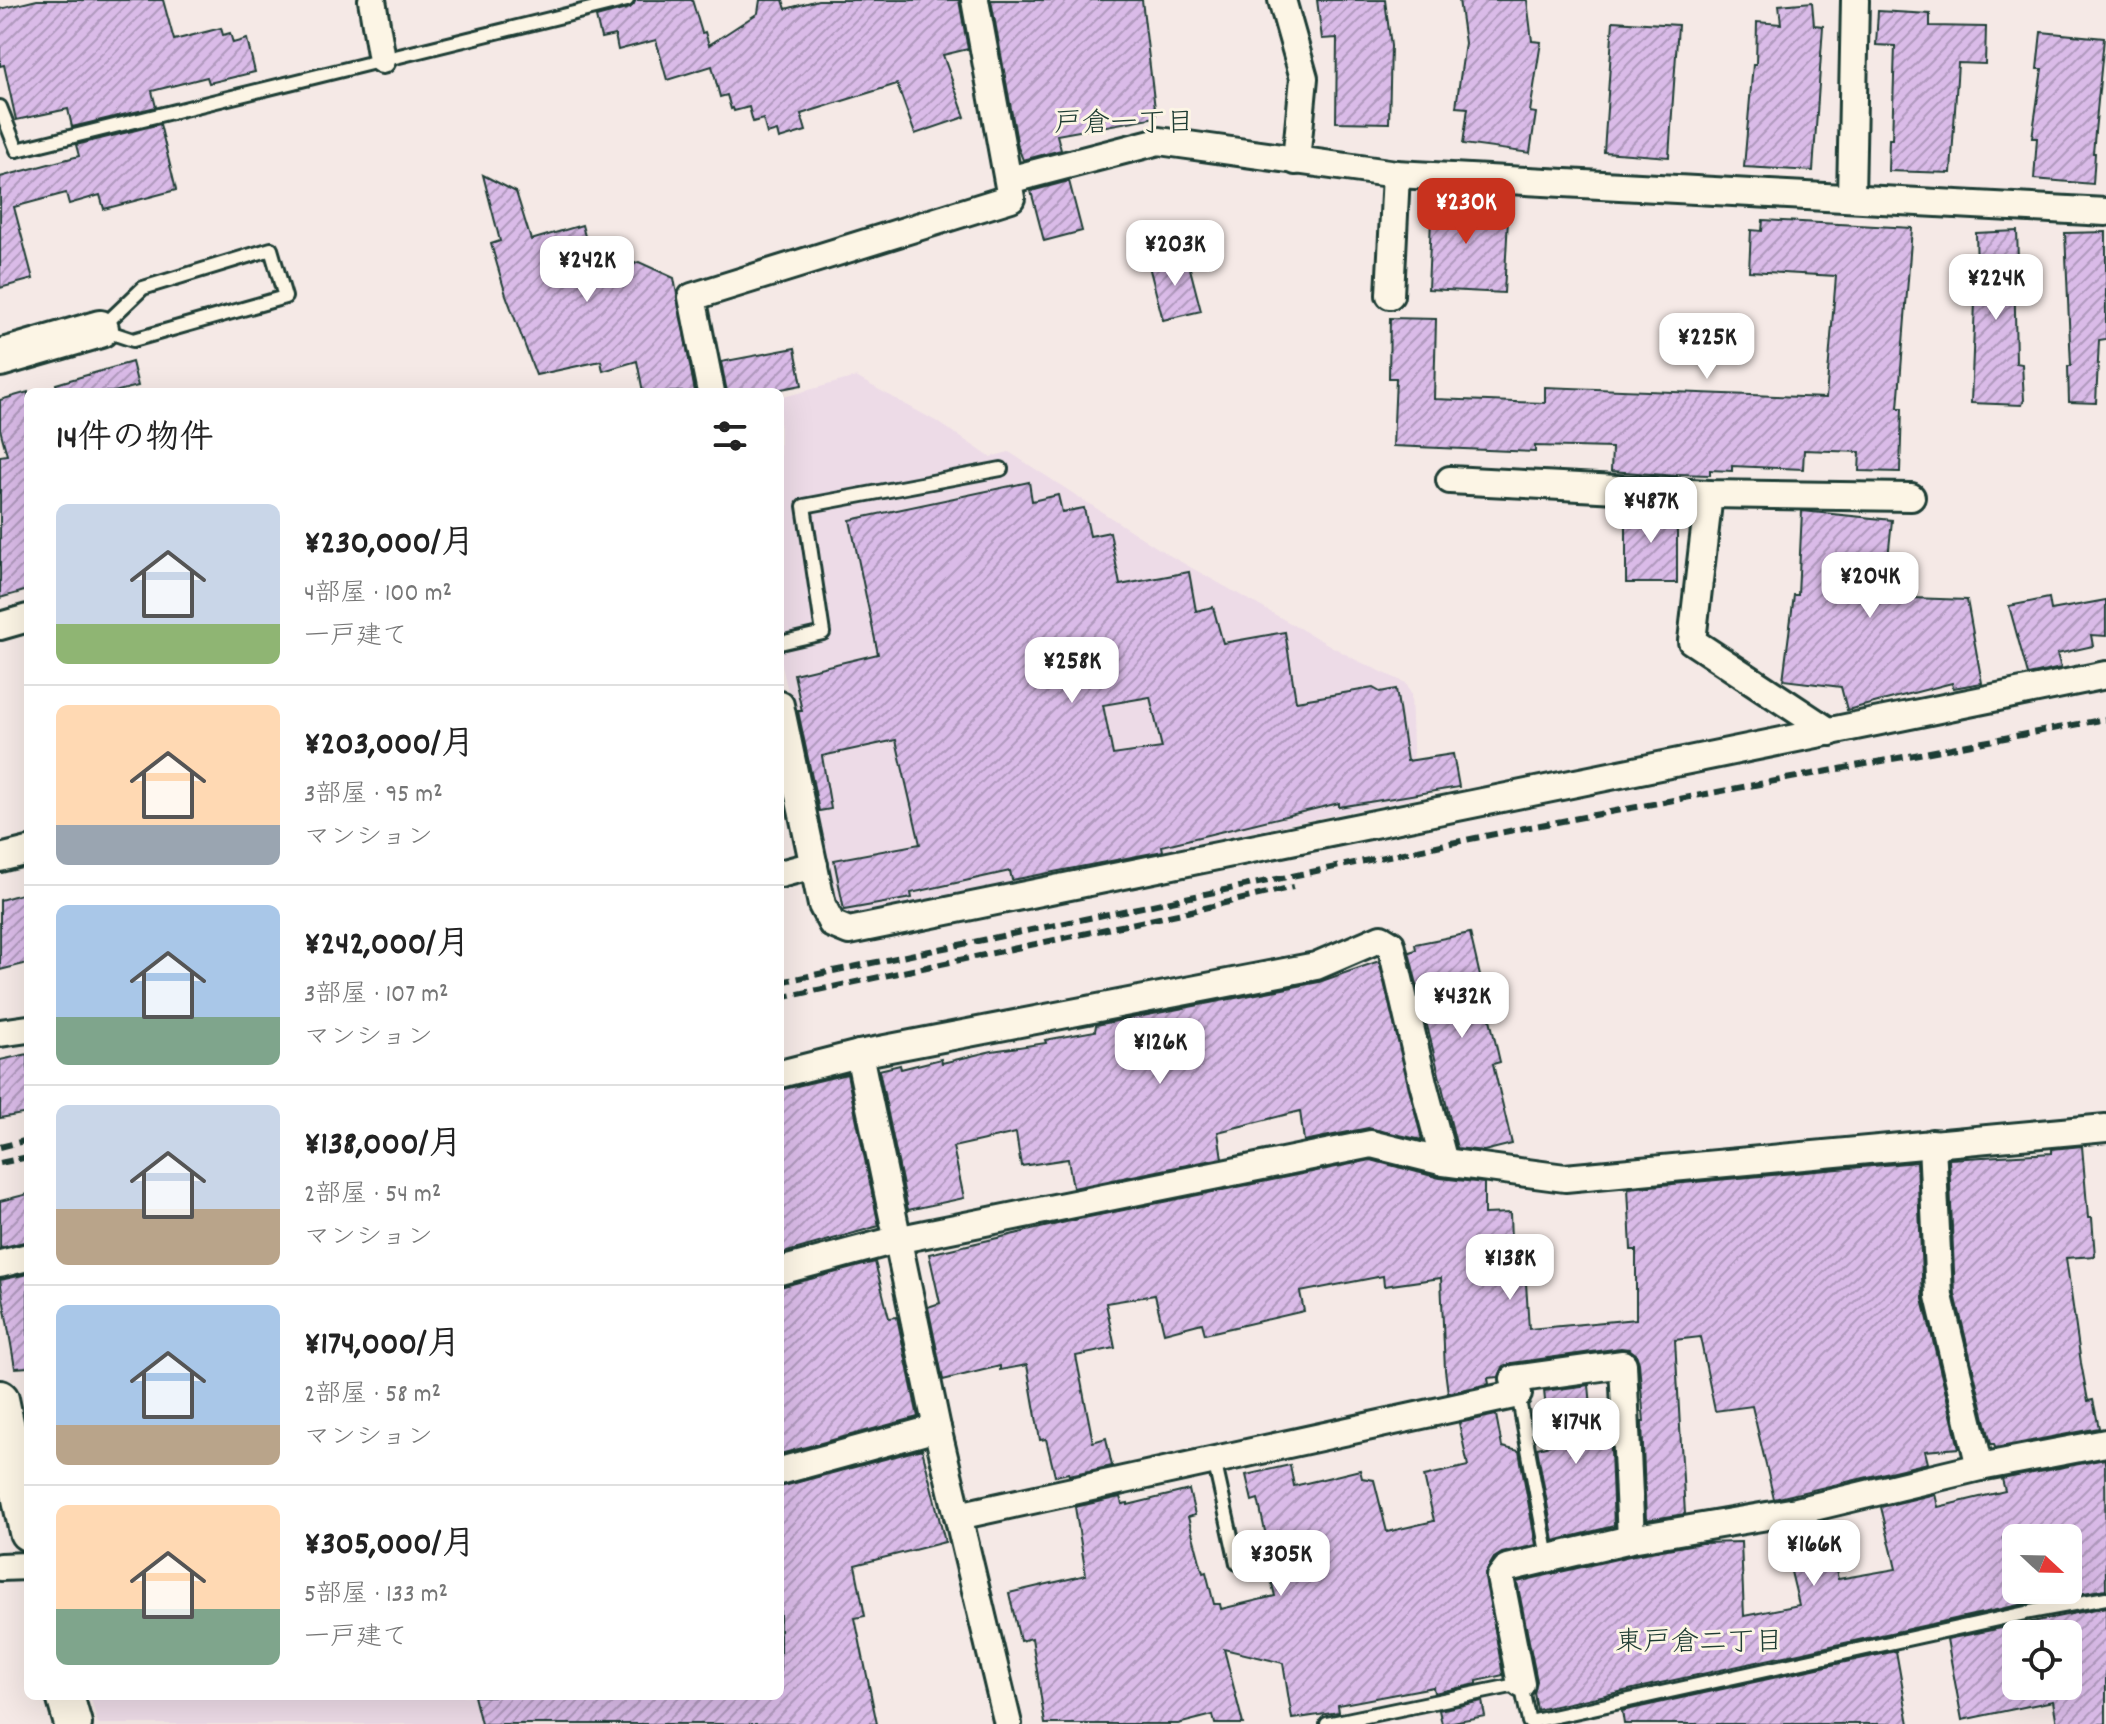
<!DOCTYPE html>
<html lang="ja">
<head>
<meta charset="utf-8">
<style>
  body { margin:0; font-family:Dekko,"Klee One",sans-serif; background:#f2f2f2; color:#222; height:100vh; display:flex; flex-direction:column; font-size:30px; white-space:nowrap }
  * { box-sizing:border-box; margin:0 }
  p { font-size:26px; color:#767676 }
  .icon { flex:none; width:44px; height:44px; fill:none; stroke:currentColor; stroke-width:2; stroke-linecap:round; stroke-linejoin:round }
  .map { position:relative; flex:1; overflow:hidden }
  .details { position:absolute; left:24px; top:388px; width:760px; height:1312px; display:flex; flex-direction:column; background:#fff; border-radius:12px; box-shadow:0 8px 32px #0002 }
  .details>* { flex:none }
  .needle { width:52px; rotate:112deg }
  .tools { position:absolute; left:2002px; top:1524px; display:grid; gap:16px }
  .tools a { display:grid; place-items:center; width:80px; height:80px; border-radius:12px; background:#fff; box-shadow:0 8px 32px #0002; font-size:40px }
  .price { position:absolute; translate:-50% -68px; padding:0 18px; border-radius:16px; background:#fff; color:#222; font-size:26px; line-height:52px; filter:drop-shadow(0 2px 4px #0008) }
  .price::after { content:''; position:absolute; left:50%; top:48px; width:24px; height:18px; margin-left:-12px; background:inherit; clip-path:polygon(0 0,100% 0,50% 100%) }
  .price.active { background:#c8321e; color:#fff }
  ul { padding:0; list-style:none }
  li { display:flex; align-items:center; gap:24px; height:200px; padding:0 32px }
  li+li { border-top:2px solid #e0e0e0 }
  li span { display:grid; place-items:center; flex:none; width:224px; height:160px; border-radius:12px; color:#555 }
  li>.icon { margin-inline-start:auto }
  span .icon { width:96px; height:96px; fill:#fffc; stroke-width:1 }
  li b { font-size:34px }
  h2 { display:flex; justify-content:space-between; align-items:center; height:96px; padding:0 32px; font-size:34px }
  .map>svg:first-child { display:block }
  .built { fill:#eddbe7 }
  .building { fill:url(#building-hatch); stroke:#1f3d34; stroke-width:2; fill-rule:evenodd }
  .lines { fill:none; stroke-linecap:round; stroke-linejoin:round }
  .lane-casing { stroke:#1f3d34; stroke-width:18 }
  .street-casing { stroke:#1f3d34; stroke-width:32 }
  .secondary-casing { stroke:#1f3d34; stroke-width:42 }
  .lane { stroke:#fcf5e5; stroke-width:12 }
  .street { stroke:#fcf5e5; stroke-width:26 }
  .secondary { stroke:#fcf5e5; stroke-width:36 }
  .rail { stroke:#1f3d34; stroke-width:6; stroke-dasharray:12 6; stroke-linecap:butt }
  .labels { text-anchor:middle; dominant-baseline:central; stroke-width:6; stroke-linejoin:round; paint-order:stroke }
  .neighbourhood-label { font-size:28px; fill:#1f3d34; stroke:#fcf5e5 }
</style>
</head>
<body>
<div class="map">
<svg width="2106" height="1724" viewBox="0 0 2106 1724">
  <defs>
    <pattern id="building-hatch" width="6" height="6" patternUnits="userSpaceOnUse" patternTransform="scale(2)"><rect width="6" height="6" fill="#dabbe8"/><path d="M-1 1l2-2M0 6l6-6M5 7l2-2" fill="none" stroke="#b099bd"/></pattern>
  </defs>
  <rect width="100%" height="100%" fill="#f5e9e6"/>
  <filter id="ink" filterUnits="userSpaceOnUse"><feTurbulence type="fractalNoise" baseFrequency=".0125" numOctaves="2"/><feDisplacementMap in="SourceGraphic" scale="16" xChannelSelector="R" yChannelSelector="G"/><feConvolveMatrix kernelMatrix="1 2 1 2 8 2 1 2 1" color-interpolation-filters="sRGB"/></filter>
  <g filter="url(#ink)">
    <g class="built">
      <polygon points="856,377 941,424 990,457 1009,452 1167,554 1356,660 1406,683 1411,694 1415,798 847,917 836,909 780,656 780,398"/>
      <polygon points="90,1696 632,1696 639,1724 98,1724"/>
    </g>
    <g class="building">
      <polygon points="37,0 163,0 174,40 221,28 223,35 230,33 233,43 247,39 255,72 209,83 207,77 152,91 156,107 72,127 68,109 16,120 4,65 0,66 0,9"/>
      <polygon points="636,0 692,0 702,33 705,32 709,45 758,13 760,0 783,0 786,9 818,0 959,0 968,49 943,55 965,117 915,134 897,84 801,114 806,131 779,139 777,131 767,134 763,119 753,122 749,107 734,111 733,108 731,109 727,95 720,97 712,66 667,80 656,40 618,50 615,35 601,38 596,17 630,8"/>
      <polygon points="991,0 1142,0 1156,117 1057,135 1061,150 1023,160 1018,147"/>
      <polygon points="1317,0 1385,0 1391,46 1389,123 1336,122 1337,38 1322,39"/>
      <polygon points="1459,0 1527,0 1532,41 1541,42 1530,112 1536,113 1530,153 1463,144 1468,108 1456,107 1465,43"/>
      <polygon points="1812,2 1814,25 1823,26 1813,171 1744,167 1753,64 1756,64 1757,22 1781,24 1779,5"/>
      <polygon points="1878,11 1930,14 1930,26 1986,27 1985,64 1958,63 1951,173 1888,171 1889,139 1892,139 1895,46 1876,45"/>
      <polygon points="1613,21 1678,25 1669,157 1604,152"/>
      <polygon points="2041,32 2104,38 2093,153 2095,153 2093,184 2034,179 2037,138 2032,138 2042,69 2037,69"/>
      <polygon points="160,124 176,190 104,209 100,195 69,204 66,193 14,207 33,279 0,288 0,177 79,156 76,145"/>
      <polygon points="483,175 516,192 531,240 582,225 595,274 639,262 674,278 695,392 643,392 637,361 603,371 601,361 536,375 506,295 491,244 500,241"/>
      <polygon points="1069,181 1082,231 1044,241 1031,191"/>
      <polygon points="1432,196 1487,198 1486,218 1508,219 1504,293 1428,289"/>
      <polygon points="1763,220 1912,228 1898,408 1902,408 1900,472 1859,471 1860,452 1804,450 1803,469 1732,466 1732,471 1710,470 1710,475 1677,474 1677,476 1611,471 1612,448 1535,446 1535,452 1393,446 1396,378 1389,378 1390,318 1436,319 1434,399 1545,403 1545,387 1826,398 1836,276 1749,271 1751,230 1762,231"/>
      <polygon points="2017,231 2018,260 2014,260 2016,363 2022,364 2024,400 2022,405 1971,403 1975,302 1974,269 1977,269 1976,233"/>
      <polygon points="2106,232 2106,339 2099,340 2096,403 2069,402 2068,366 2071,366 2065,233"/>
      <polygon points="1187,257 1201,311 1163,320 1149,266"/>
      <polygon points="795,348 802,385 766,392 727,392 721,362"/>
      <polygon points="132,362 138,386 114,392 58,392 56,384"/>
      <polygon points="28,392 28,590 0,598 0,456 7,455 0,429 0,400"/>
      <path d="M1029 482 1032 501 1058 495 1062 512 1084 508 1090 536 1110 532 1120 585 1189 572 1196 611 1213 607 1223 643 1285 632 1296 701 1373 688 1380 692 1396 689 1407 761 1453 754 1459 787 1339 807V803L1162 846 1163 851 1012 880 1010 871 911 893 912 898 844 910 834 860 920 844 896 740 822 756 831 809 819 811 798 711H802L794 674 878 654 850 520ZM1150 697 1162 748 1113 755 1103 705Z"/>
      <polygon points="1626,506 1677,508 1677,583 1626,583"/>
      <polygon points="1802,511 1892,520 1884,597 1967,600 1982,683 1953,688 1952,683 1847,710 1841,687 1783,680 1794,595 1798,595"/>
      <polygon points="2049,598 2051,610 2106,600 2106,636 2091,635 2093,646 2057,654 2061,668 2028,675 2009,606"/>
      <polygon points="28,892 28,963 0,970 0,900"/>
      <polygon points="1470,933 1500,1062 1493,1064 1512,1144 1484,1151 1457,1148 1409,952 1416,950 1415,944"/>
      <polygon points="1379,961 1422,1140 1368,1128 1304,1141 1300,1111 1218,1132 1222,1158 1073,1188 1068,1159 1021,1166 1016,1133 953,1147 964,1198 908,1210 879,1070 900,1065 901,1069 941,1059 942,1063 992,1051 1046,1043 1045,1040 1095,1031 1096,1025 1319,982"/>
      <polygon points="28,1054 28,1113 0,1118 0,1060"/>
      <polygon points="847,1074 879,1226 780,1254 780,1090"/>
      <polygon points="2082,1146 2088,1218 2092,1218 2095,1256 2066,1258 2081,1363 2088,1401 2093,1400 2099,1428 1995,1448 1994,1444 1991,1444 1955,1294 1949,1159 2052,1153 2052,1149"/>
      <polygon points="1371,1160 1440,1178 1484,1183 1484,1214 1510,1213 1512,1272 1519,1272 1520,1284 1526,1283 1529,1329 1636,1319 1636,1250 1631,1250 1628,1188 1917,1162 1923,1299 1959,1448 1925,1451 1928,1463 1774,1499 1752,1406 1715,1411 1700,1337 1675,1340 1685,1514 1646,1520 1642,1422 1644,1422 1639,1363 1636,1354 1629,1349 1621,1348 1512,1363 1503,1367 1499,1377 1488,1378 1489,1384 1448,1393 1445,1370 1441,1278 1384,1286 1383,1276 1300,1292 1304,1311 1205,1334 1202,1323 1164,1333 1155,1295 1106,1303 1115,1348 1076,1356 1093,1442 1106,1438 1112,1466 1069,1475 1069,1473 1055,1476 1046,1439 1040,1440 1027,1365 1000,1370 1000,1366 943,1380 928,1307 940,1303 929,1254 1079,1219"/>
      <polygon points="28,1194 28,1241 0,1248 0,1201"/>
      <polygon points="875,1262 889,1318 897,1317 918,1417 780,1454 780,1287"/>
      <polygon points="28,1274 28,1367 15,1368 0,1280"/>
      <polygon points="1589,1385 1593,1427 1610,1426 1614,1526 1554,1541 1537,1448 1550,1445 1544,1391"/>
      <polygon points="1496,1415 1502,1447 1519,1451 1536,1545 1502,1553 1494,1558 1485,1573 1503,1675 1477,1681 1477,1684 1434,1693 1433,1687 1338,1705 1339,1712 1292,1719 1283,1663 1224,1649 1243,1724 1215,1724 1213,1715 1178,1724 1045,1724 1032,1638 1020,1641 1009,1593 1086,1575 1075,1507 1120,1497 1122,1504 1128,1503 1128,1505 1189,1490 1195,1515 1188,1517 1203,1573 1206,1572 1214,1604 1220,1604 1221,1609 1275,1596 1266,1560 1271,1559 1258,1499 1252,1501 1246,1475 1290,1465 1294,1486 1360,1470 1362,1478 1374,1480 1387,1532 1434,1521 1424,1476 1468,1466 1459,1423"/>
      <polygon points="922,1449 945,1542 855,1565 865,1616 855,1618 877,1724 481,1724 474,1696 780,1696 780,1487"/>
      <path d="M2105 1459 2106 1589 2028 1603 1537 1710 1534 1693 1537 1681 1517 1582 1634 1555 1701 1543 1741 1542 1744 1616 1799 1605 1781 1530 1824 1521 1838 1579 1896 1569 1881 1507 1935 1494 1938 1507 2005 1491 2002 1479ZM2003 1538H2068V1590H2013Z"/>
      <path d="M2106 1607V1724H2057L2053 1701 1962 1720 1947 1639ZM2005 1634H2068L2077 1686H2016Z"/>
      <polygon points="1896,1651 1909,1724 1624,1724 1622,1711"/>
      <polygon points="1482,1701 1485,1716 1442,1724 1439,1710"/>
    </g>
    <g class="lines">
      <g class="lane-casing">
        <g id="lane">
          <polyline points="0,107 17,150 627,0"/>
          <polygon points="271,249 285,297 133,340 100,329 143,288"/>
          <polyline points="780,643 823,633 804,506 1001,469"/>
          <polyline points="1518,1394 1548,1558"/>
          <polyline points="1214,1460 1237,1563"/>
          <polyline points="1327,1724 1521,1684 1529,1722 2030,1612 2106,1598"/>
        </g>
      </g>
      <g class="street-casing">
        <g id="street">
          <polyline points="372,0 382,60"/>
          <polyline points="1282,0 1304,78 1296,161"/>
          <polyline points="1009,180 1159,141 1396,174 2106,212"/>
          <polyline points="1851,197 1855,0"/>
          <polyline points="1390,295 1396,174"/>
          <polyline points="711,392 692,297 1011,198 975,0"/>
          <polyline points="1450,480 1709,494 1911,497"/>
          <polyline points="1709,494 1692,641 1830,732"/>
          <polyline points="0,626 28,618"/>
          <polyline points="780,705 822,905 832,924 849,931 2106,675"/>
          <polyline points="0,858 28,851"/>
          <polyline points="780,874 814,865"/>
          <polyline points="0,1033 28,1029"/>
          <polyline points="859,1054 937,1428 1008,1724"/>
          <polyline points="780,1074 859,1054 1316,966 1381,938 1391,944 1423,1083 1444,1162"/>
          <polyline points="1932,1143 1939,1296 1980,1467"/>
          <polyline points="0,1264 28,1257"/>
          <polyline points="780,1271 896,1240 1371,1144 1444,1162 1565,1178 2106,1128"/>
          <polyline points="780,1471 937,1428"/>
          <polyline points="958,1516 1518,1394 1514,1379 1623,1364 1631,1539"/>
          <polyline points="0,1567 28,1566"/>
          <polyline points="1521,1684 1500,1577 1507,1568 1631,1539 1797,1511 1980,1467 2106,1443"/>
        </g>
      </g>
      <g class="secondary-casing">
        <g id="secondary">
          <polyline points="0,358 100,329"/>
          <polyline points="0,1399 28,1532"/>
          <polyline points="65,1696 73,1724"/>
        </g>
      </g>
      <use href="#lane" class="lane"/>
      <use href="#street" class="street"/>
      <use href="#secondary" class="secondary"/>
      <g class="rail">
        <polyline points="780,982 1514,830 2106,719"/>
        <polyline points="780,998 1187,912 1293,887"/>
        <polyline points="0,1147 28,1140"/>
        <polyline points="0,1163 28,1157"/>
      </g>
    </g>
  </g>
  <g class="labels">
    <g class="neighbourhood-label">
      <text x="1124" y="126">戸倉一丁目</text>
      <text x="1699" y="1645">東戸倉二丁目</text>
    </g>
  </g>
</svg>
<div class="tools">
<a><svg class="needle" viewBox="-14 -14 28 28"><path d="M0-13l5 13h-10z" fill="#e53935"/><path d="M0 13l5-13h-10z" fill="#767676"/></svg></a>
<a><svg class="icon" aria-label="locate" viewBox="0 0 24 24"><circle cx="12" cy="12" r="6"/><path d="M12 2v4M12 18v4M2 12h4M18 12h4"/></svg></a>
</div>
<b class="price active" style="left:1466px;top:246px">¥230K</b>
<b class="price" style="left:1175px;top:288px">¥203K</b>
<b class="price" style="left:587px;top:304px">¥242K</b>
<b class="price" style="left:1996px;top:322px">¥224K</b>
<b class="price" style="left:1707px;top:381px">¥225K</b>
<b class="price" style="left:1651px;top:545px">¥487K</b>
<b class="price" style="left:1870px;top:620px">¥204K</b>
<b class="price" style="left:1072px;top:705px">¥258K</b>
<b class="price" style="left:1462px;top:1040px">¥432K</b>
<b class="price" style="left:1160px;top:1086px">¥126K</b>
<b class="price" style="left:1510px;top:1302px">¥138K</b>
<b class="price" style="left:1576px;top:1466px">¥174K</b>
<b class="price" style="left:1814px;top:1588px">¥166K</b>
<b class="price" style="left:1281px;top:1598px">¥305K</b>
<section class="details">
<h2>14件の物件<svg class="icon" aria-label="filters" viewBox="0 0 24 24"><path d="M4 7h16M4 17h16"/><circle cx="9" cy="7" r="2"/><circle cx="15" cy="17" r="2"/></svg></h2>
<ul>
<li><span style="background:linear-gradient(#c9d6e8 75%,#8fb573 0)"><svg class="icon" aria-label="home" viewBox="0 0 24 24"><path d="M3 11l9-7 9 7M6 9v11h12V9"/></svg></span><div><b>¥230,000/月</b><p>4部屋 · 100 m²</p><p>一戸建て</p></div></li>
<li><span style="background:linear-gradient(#ffd9b3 75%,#9aa5b1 0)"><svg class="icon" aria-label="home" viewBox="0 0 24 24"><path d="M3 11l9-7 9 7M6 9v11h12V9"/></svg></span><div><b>¥203,000/月</b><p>3部屋 · 95 m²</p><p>マンション</p></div></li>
<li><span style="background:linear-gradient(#a9c7e8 70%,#7fa58c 0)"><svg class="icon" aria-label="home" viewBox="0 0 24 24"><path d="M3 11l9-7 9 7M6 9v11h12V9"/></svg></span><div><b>¥242,000/月</b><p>3部屋 · 107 m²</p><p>マンション</p></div></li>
<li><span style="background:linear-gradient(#c9d6e8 65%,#b9a48a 0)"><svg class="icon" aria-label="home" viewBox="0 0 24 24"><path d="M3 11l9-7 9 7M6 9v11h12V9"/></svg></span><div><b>¥138,000/月</b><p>2部屋 · 54 m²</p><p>マンション</p></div></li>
<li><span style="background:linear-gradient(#a9c7e8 75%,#b9a48a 0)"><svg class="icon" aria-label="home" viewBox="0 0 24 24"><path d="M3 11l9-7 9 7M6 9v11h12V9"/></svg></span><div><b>¥174,000/月</b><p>2部屋 · 58 m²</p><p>マンション</p></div></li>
<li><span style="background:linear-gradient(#ffd9b3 65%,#7fa58c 0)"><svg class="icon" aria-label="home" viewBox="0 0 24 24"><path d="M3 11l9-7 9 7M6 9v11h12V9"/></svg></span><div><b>¥305,000/月</b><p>5部屋 · 133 m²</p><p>一戸建て</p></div></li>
</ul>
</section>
</div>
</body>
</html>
